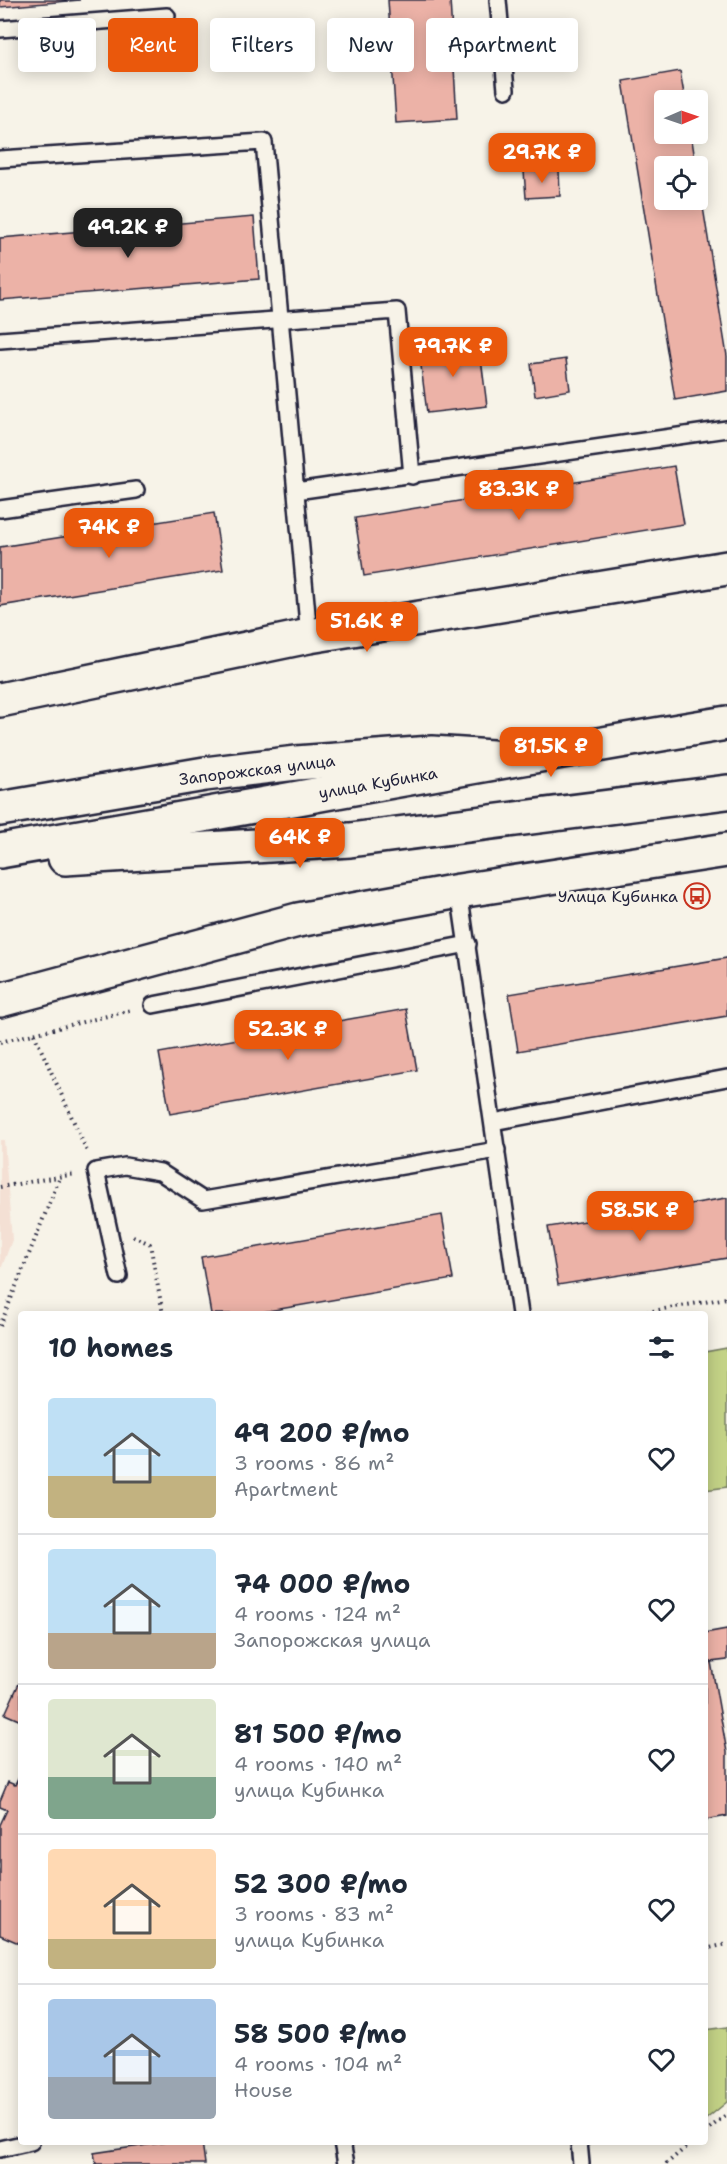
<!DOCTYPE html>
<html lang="en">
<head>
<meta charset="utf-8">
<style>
  body { margin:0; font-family:"Shantell Sans",sans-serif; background:#f6f6f7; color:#1f2937; height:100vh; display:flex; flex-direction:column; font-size:22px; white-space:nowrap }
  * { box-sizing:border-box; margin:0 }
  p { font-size:20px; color:#747a83 }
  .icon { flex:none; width:33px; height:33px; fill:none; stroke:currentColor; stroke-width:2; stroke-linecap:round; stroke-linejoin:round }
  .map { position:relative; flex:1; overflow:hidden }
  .sheet { position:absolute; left:18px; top:1311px; width:690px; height:834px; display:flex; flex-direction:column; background:#fff; border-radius:6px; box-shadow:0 3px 15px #0003 }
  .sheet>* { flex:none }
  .hud { position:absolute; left:18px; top:18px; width:692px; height:54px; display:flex; gap:12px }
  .needle { width:39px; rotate:88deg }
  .tools { position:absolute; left:654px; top:90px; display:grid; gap:12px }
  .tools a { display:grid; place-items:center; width:54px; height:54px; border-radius:6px; background:#fff; box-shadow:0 3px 15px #0003; font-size:30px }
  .price { position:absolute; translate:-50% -51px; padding:0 14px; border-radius:12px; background:#ea580c; color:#fff; font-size:20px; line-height:39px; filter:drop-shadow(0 2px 3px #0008) }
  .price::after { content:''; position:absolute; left:50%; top:36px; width:18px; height:14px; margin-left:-9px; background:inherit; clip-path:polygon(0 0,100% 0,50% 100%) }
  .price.current { background:#222; color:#fff }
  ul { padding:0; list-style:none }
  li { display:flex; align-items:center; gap:18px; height:150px; padding:0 30px }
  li+li { border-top:2px solid #e0e1e3 }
  li span { display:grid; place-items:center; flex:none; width:168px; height:120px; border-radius:6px; color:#555 }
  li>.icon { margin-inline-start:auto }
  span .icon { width:72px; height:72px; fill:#fffc; stroke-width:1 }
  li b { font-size:26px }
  h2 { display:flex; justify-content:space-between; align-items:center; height:72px; padding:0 30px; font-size:26px }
  .tag { padding:0 21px; border-radius:6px; background:#fff; box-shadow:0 3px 15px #0003; font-size:21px; line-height:54px }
  .tag.current { background:#ea580c; color:#fff }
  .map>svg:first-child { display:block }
  .built { fill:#f4e0d4 }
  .green { fill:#c3d286; stroke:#727a60; stroke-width:1.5 }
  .building { fill:#ecb2a7; stroke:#22223b; stroke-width:1.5 }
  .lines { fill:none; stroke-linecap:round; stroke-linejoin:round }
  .service-casing { stroke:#22223b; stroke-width:20 }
  .tertiary-casing { stroke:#22223b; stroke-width:38 }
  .secondary-casing { stroke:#22223b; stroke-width:38 }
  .path { stroke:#22223b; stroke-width:4; stroke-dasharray:1.5 4.5; stroke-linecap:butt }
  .service { stroke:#f7f3e8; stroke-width:15 }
  .tertiary { stroke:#f7f3e8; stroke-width:33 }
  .secondary { stroke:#f7f3e8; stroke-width:33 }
  .labels { text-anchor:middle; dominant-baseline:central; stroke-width:6; stroke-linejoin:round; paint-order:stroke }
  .street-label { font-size:16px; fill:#22223b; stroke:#f7f3e8 }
  .poi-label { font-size:16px; fill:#22223b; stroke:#f7f3e8; text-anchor:end }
</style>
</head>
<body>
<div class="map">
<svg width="727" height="2164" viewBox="0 0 727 2164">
  <rect width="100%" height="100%" fill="#f7f3e8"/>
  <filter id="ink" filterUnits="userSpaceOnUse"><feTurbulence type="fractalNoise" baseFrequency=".0167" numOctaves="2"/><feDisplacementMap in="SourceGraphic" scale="12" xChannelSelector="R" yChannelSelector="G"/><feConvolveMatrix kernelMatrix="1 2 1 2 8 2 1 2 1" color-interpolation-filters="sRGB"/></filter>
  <g filter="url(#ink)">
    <polygon class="built" points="0,1140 4,1140 12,1240 0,1272"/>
    <g class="green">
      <polygon points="727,1348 727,1487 705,1490 705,1352"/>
      <polygon points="727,2027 727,2102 705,2120 705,2030"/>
    </g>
    <g class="building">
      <polygon points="0,0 80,0 0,7"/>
      <polygon points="388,0 450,0 457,119 396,123"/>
      <polygon points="680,71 685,100 664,100 664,134 691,134 696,166 664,166 664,200 698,200 698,176 727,356 727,391 675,400 623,81"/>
      <polygon points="559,170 560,196 526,198 524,171"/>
      <polygon points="254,217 259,279 0,300 0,238"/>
      <polygon points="479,343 487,406 427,413 419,350"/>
      <polygon points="566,359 570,390 535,396 531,364"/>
      <polygon points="674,466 684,524 364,576 355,518"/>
      <polygon points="214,513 223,570 0,606 0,547"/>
      <polygon points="727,958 727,1016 518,1051 509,994"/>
      <polygon points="406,1009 417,1070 170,1114 159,1053"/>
      <polygon points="727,1198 727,1258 558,1285 548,1227"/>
      <polygon points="442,1215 453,1279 251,1314 211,1314 201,1257"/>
      <polygon points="727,1629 727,1660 711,1662 727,1752 727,1816 705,1820 705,1633"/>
      <polygon points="21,1679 21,1721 5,1714"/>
      <polygon points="21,1773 21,1944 0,1935 0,1825 7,1810 0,1807 0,1801 8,1782 15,1785"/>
      <polygon points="167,2142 202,2142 205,2164 96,2164 94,2153"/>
    </g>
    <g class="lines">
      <g class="service-casing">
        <g id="service">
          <polyline points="498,0 506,90"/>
          <polyline points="0,29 167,16"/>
          <polyline points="0,159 264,142 309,636"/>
          <polyline points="0,340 397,311 412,476"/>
          <polyline points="296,491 727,429"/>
          <polyline points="0,509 136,490"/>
          <polyline points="459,891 520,1314"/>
          <polyline points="153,1005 468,944"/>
          <polyline points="493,1122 727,1078"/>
          <polyline points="119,1276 96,1171 125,1166 160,1172 203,1200 497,1150"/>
          <polyline points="342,2142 346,2164"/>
          <polyline points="579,2142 581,2164"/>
          <polyline points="0,2149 31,2142"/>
        </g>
      </g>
      <g class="tertiary-casing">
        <g id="tertiary">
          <polyline points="0,700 309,636 727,568"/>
          <polyline points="0,809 205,774 296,763 432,753 492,757"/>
          <polyline points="0,1000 298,920 459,891 727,850"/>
        </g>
      </g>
      <g class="secondary-casing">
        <g id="secondary">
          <path d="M0 851C243 809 484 763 727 723"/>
          <polyline points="65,858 350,840 727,792"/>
        </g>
      </g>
      <g class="path">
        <polyline points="34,1034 87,1151"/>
        <polyline points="0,1042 132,1010"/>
        <polyline points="0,1187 75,1174"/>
        <polyline points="133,1236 150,1244 163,1314"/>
        <polyline points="635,1314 727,1298"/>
        <polyline points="0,1326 60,1177"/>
        <polyline points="705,1949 727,1944"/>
        <polyline points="705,2132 727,2114"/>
        <polyline points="666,2164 692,2142"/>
      </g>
      <use href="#service" class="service"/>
      <use href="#tertiary" class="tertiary"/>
      <use href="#secondary" class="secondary"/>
    </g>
  </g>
  <defs>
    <g id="bus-ring" transform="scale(1.35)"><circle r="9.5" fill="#f7f3e8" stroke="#c8321e" stroke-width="1.5"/><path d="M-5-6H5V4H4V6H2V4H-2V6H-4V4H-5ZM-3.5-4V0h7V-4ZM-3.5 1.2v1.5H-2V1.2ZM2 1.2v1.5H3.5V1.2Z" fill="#c8321e"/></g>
  </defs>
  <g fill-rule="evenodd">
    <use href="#bus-ring" x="697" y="896"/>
  </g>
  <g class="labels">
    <g class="street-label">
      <text transform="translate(257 770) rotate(-7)">Запорожская улица</text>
      <text transform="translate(378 783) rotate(-10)">улица Кубинка</text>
    </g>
    <g class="poi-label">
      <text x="678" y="896">Улица Кубинка</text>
    </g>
  </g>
</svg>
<div class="tools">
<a><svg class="needle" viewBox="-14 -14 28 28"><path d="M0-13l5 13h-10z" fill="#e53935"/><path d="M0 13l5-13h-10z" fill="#747a83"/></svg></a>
<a><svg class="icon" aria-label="locate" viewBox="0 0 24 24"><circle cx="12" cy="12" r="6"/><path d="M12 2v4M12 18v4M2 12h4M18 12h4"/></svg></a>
</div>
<b class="price" style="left:542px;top:184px">29.7K ₽</b>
<b class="price current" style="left:128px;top:259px">49.2K ₽</b>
<b class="price" style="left:453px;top:378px">79.7K ₽</b>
<b class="price" style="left:519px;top:521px">83.3K ₽</b>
<b class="price" style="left:109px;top:559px">74K ₽</b>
<b class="price" style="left:367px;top:653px">51.6K ₽</b>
<b class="price" style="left:551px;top:778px">81.5K ₽</b>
<b class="price" style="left:300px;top:869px">64K ₽</b>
<b class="price" style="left:288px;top:1061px">52.3K ₽</b>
<b class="price" style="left:640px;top:1242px">58.5K ₽</b>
<div class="hud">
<a class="tag">Buy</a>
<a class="tag current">Rent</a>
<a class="tag">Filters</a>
<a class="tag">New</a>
<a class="tag">Apartment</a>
</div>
<section class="sheet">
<h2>10 homes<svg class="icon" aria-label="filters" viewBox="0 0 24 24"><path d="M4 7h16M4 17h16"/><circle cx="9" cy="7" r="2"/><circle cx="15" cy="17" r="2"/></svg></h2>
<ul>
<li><span style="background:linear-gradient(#bfe0f5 65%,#c2b280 0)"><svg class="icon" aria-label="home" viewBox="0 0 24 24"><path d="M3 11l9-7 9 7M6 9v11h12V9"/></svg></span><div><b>49 200 ₽/mo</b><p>3 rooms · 86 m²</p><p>Apartment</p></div><svg class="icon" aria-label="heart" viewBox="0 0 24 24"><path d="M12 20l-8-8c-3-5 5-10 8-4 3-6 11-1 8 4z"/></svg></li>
<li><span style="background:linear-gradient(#bfe0f5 70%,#b9a48a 0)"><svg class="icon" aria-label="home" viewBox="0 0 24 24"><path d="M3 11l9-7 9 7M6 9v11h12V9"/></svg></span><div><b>74 000 ₽/mo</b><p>4 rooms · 124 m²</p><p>Запорожская улица</p></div><svg class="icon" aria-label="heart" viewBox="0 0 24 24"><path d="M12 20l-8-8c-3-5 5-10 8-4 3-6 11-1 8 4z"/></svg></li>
<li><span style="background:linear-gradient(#dfe7d0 65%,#7fa58c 0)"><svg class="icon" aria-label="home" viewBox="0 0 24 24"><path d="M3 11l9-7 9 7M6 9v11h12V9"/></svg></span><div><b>81 500 ₽/mo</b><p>4 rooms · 140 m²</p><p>улица Кубинка</p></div><svg class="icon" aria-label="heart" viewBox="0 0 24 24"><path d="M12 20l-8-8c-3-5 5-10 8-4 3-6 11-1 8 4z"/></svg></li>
<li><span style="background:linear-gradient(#ffd9b3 75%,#c2b280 0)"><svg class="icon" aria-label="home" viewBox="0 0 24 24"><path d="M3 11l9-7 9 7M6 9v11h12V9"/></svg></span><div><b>52 300 ₽/mo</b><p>3 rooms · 83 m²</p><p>улица Кубинка</p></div><svg class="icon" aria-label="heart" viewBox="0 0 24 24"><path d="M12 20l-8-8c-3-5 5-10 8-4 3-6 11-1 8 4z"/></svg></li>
<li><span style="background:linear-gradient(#a9c7e8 65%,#9aa5b1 0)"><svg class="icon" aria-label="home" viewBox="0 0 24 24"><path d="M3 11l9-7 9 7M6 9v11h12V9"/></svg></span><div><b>58 500 ₽/mo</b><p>4 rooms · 104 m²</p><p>House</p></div><svg class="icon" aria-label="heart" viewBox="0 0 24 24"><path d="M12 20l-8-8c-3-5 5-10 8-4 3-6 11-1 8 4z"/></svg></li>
</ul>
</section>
</div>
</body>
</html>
